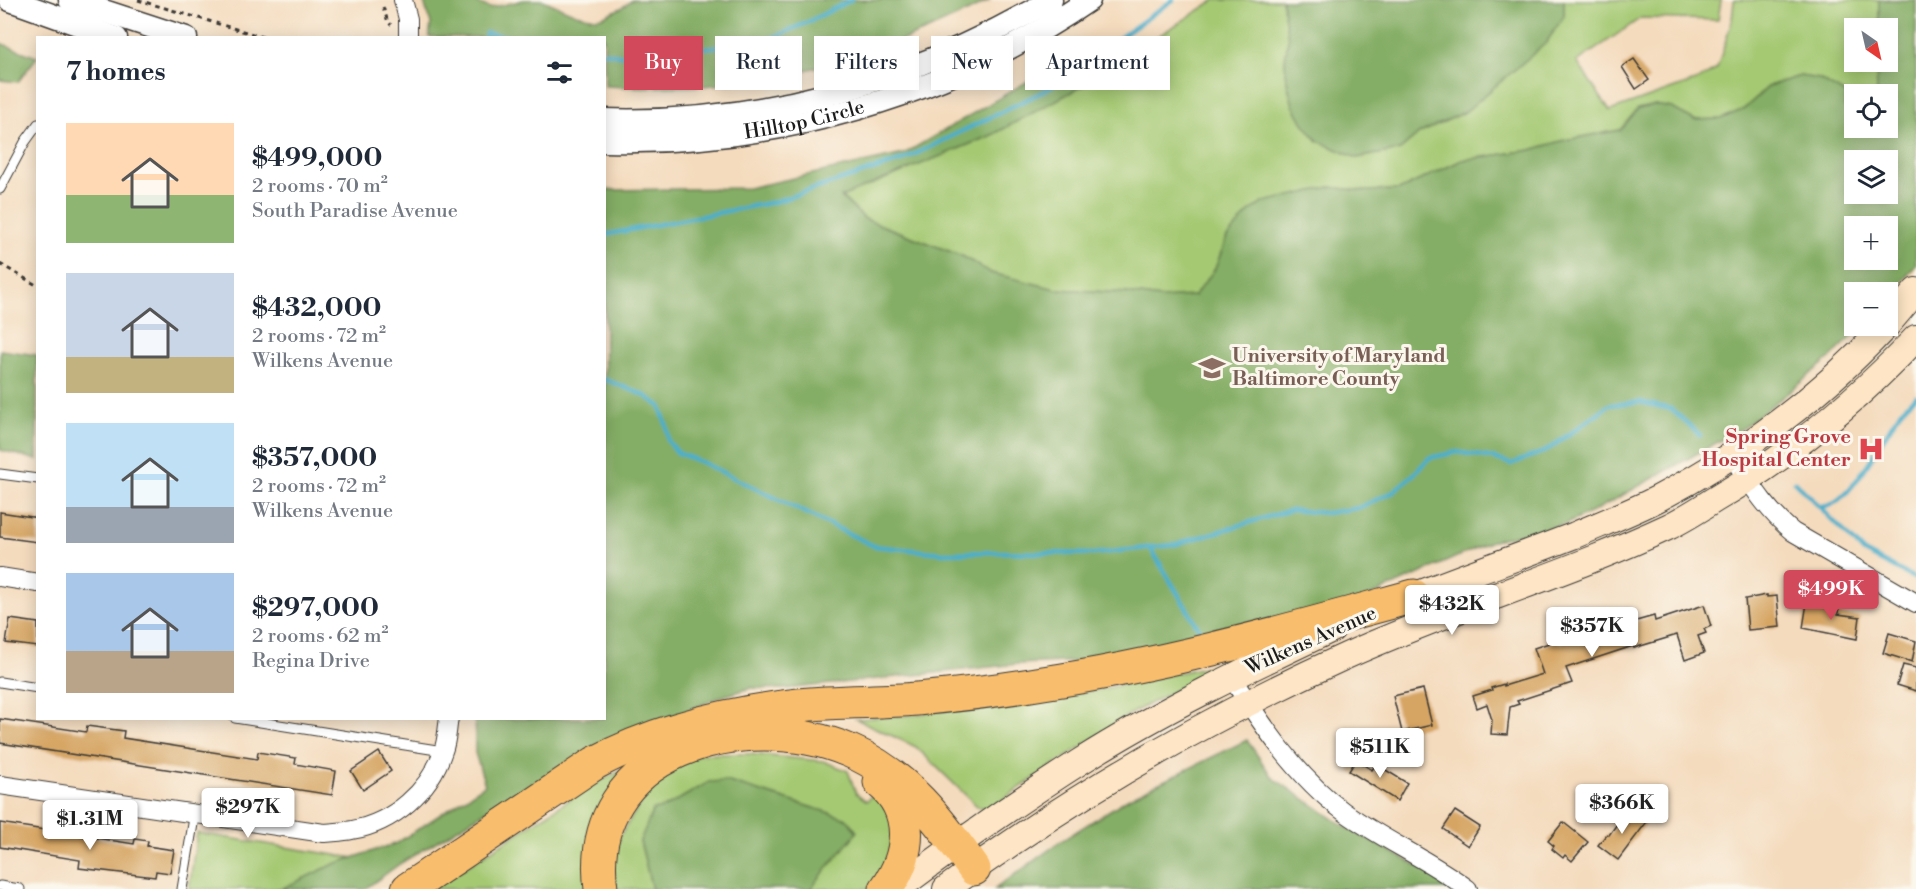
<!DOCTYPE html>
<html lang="en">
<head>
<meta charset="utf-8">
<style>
  body { margin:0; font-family:"Libre Bodoni",serif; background:#f6f6f7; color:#1f2937; height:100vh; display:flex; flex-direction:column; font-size:22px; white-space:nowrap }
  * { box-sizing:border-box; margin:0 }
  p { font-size:20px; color:#747a83 }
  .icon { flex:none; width:33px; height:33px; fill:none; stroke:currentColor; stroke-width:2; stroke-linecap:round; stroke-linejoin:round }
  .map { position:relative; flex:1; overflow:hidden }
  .drawer { position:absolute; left:36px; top:36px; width:570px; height:684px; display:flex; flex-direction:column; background:#fff; border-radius:0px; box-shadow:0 3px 15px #0003 }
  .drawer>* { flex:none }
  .banner { position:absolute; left:624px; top:36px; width:570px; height:54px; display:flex; gap:12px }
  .needle { width:39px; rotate:146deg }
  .buttons { position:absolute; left:1844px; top:18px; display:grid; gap:12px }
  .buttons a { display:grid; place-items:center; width:54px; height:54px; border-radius:0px; background:#fff; box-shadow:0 3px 15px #0003; font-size:30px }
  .price { position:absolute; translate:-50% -51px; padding:0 14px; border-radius:6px; background:#fff; color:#222; font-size:20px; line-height:39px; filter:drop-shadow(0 2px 3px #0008) }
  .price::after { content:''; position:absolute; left:50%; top:36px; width:18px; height:14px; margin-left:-9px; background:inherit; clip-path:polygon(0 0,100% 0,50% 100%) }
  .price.active { background:#d1495b; color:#fff }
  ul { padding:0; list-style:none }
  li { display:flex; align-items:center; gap:18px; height:150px; padding:0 30px }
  li span { display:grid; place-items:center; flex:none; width:168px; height:120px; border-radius:0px; color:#555 }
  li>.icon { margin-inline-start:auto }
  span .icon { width:72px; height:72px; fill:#fffc; stroke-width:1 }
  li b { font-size:26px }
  h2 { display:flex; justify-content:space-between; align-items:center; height:72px; padding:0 30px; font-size:26px }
  .tag { padding:0 21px; border-radius:0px; background:#fff; box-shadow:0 3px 15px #0003; font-size:21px; line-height:54px }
  .tag.active { background:#d1495b; color:#fff }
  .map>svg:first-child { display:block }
  .green { fill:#a5c973; stroke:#607248; stroke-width:1.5 }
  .forest { fill:#84ad65; stroke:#506440; stroke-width:1.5; fill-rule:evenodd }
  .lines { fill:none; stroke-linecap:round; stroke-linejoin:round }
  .stream { stroke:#4bafca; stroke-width:4.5 }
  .building { fill:#d6a563 }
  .service-casing { stroke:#3c3934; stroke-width:11 }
  .minor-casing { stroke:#3c3934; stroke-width:20 }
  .tertiary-casing { stroke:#3c3934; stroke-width:25 }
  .secondary-casing { stroke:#3c3934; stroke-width:28 }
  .motorway-casing { stroke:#3c3934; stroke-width:35 }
  .path { stroke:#3c3934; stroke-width:3; stroke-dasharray:4.5 4.5; stroke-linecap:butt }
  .service { stroke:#fff; stroke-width:9 }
  .minor { stroke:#fff; stroke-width:18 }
  .tertiary { stroke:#fff; stroke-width:22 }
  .secondary { stroke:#fde5c5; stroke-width:26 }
  .motorway { stroke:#f9be6d; stroke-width:33 }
  .labels { text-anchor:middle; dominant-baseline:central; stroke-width:6; stroke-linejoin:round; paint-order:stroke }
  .street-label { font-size:20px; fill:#1c1c1c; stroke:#fbf7ec }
  .education-label { font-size:20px; font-weight:bold; fill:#785e54; stroke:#fbf7ec; text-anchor:start }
  .health-label { font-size:20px; font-weight:bold; fill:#be3a42; stroke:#fbf7ec; text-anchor:end }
</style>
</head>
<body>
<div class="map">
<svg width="1916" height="889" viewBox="0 0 1916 889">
  <rect width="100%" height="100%" fill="#fbf7ec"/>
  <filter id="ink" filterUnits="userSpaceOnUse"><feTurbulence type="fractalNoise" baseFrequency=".0167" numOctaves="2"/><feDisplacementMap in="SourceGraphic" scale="12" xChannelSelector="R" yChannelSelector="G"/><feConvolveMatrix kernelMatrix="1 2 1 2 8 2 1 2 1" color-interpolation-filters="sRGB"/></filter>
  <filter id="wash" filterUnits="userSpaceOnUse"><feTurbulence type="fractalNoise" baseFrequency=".008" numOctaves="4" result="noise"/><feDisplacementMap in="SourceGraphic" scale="24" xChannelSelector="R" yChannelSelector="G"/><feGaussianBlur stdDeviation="1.35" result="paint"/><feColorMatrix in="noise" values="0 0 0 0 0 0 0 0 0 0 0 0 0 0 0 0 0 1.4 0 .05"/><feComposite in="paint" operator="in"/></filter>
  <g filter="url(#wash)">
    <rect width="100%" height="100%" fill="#f4dbbe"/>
    <g class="green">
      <polygon points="1215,0 1282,0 1288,39 1285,61 1287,82 1293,105 1318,141 1357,158 1400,150 1420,133 1465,112 1564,16 1564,0 1721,0 1718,20 1641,18 1577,62 1610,111 1698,80 1717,69 1732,20 1734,0 1879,0 1879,28 1854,28 1854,62 1876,62 1878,91 1877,94 1854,94 1854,115 1848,112 1844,106 1847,95 1819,79 1800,76 1769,86 1744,109 1721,119 1694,120 1672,108 1655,105 1638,109 1620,130 1565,140 1531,150 1462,160 1399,190 1364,191 1330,187 1227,237 1215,269 1195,296 1160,298 1127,293 1056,289 991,273 962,256 865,219 841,196 992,135 1088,83 1104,57 1152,40"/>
      <polygon points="1229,662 1130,714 990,808 978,807 916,747 856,719 912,715 1093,691"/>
      <polygon points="685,740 642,763 588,889 432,889 592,785"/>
      <polygon points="700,754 748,754 823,761 848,771 856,793 867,801 878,788 896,817 895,854 872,889 810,889 857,832 709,782 664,808 640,841 652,889 617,889 612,861 621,834 646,795 675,766"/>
      <polygon points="197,833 354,858 299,889 189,889"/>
    </g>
    <g class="forest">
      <path d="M423 0H470L490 8 524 0H543L576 14 595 18 602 17 621 8 632 0H990C911 43 813 75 724 84 684 88 644 88 605 86L604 38 429 37 431 23Z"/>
      <polygon points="1282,0 1564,0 1564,16 1546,43 1465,112 1420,133 1400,150 1357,158 1318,141 1303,123 1293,105 1287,82 1285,61 1288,39"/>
      <path d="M1879 0H1916V265L1887 300V292H1854V326H1863L1831 357 1788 393 1741 429 1596 510 1566 524 1494 540 1377 593 1347 604 1085 661 1018 664 784 689 751 688 720 697 602 747 514 794 401 863 365 889H281L334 864 397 843 485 785 475 753V719L604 718 605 190 748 188 904 154 1074 54 1104 57 1088 83 992 135 841 197 865 219 962 256 991 273 1056 289 1127 293 1160 298 1194 296 1215 269 1227 237 1250 211 1264 202 1330 187 1364 191 1399 190 1462 160 1531 150 1565 140 1620 130 1638 109 1655 105 1672 108 1694 120 1721 119 1744 109 1769 86 1800 76 1819 79 1847 95 1844 106 1848 112 1854 115V128H1887V94H1877L1876 62H1887V28H1879ZM1854 160H1887V194H1854ZM1854 226H1887V260H1854Z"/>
      <polygon points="0,43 37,57 18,82 0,80"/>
      <polygon points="0,350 37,355 37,460 0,450"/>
      <polygon points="1247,740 1272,777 1346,827 1460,889 995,889 1061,841 1129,798"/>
      <polygon points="726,781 830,813 847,819 857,832 810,889 652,889 640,841 653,810 664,808 709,782"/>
    </g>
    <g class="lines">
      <g class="stream">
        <polyline points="485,38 486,33 514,38"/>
        <polyline points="604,52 625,56 763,42 806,23 851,0"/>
        <polyline points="604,235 774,202 903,160 1046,90 1173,0"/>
        <polyline points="604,379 644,395 660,406 667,427 668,441 678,453 701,462 874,546 943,553 995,552 1093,554 1173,545 1291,510 1327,513 1358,508 1391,493 1411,477 1429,458 1457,452 1494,458 1511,464 1546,451 1609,405 1640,402 1671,409 1700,435"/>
        <polyline points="1795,482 1864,552 1916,579"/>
        <path d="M1819 506C1848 512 1882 437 1897 417 1902 409 1909 403 1916 396"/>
        <polyline points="1150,547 1199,629"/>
      </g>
    </g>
    <g id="blocks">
      <g class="building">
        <polygon points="1634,59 1649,80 1636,89 1622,67"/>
        <polygon points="0,512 38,518 38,542 0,537"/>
        <polygon points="1767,595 1767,597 1777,596 1780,627 1748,630 1745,599"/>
        <polygon points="1807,603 1839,606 1838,614 1860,617 1857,639 1803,628"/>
        <polygon points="1704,605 1711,626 1704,629 1706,633 1698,636 1704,653 1685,660 1677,635 1634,648 1633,646 1566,668 1572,683 1517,701 1519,704 1510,707 1507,735 1491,734 1492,720 1487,704 1477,708 1473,696 1492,690 1491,688 1504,684 1504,686 1543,674 1534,648 1558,640 1559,643 1654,616 1655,621"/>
        <polygon points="10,619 38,623 38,647 6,643"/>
        <polygon points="1889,633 1916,641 1912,662 1883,653"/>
        <polygon points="1903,665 1916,668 1916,691 1897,685"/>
        <polygon points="1423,689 1432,725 1402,732 1393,696"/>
        <polygon points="0,719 86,732 87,726 124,731 123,738 257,759 258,752 296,758 295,764 336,771 332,795 0,743"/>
        <polygon points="379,752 391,771 363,790 351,771"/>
        <polygon points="1356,760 1372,770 1376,764 1407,783 1397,801 1349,771"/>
        <polygon points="1628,809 1646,823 1618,860 1598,845 1607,834 1609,835"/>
        <polygon points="1455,811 1480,827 1468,846 1443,829"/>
        <polygon points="1563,822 1588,842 1572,861 1565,855 1563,858 1552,849 1554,846 1548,841"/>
        <polygon points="0,823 134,844 135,839 148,841 147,846 174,850 170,873 156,871 155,877 79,868 80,860 0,847"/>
      </g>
    </g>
  </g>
  <g filter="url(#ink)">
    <use href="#blocks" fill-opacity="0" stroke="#3c3934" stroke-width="1.5"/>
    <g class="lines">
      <g class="service-casing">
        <g id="service">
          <polyline points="0,189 25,142 38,124"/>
          <polyline points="0,474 38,479"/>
          <polyline points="0,682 38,688"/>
          <polyline points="235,718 443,751"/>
          <polyline points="0,886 20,889"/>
          <polyline points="182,889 195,812"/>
        </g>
      </g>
      <g class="minor-casing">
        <g id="minor">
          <polyline points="403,0 408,19 408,38"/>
          <path d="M1732 456C1750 483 1767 511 1793 532L1916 603"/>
          <polyline points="0,577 38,583"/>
          <path d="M1232 678C1262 725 1297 777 1343 811 1383 840 1428 859 1468 889"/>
          <path d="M0 785 324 833C333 832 343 832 352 830 393 823 430 791 443 751 447 741 447 729 449 718"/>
        </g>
      </g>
      <g class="tertiary-casing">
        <g id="tertiary">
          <polyline points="10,0 116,38"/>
          <polyline points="70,0 186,38"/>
          <path d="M604 120C764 125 914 80 1051 0"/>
          <path id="s1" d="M604 141C774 146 949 96 1089 0"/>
        </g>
      </g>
      <g class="secondary-casing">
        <g id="secondary">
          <polyline points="1887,325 1916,291"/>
          <path d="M1396 603C1456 579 1516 558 1575 535 1603 523 1632 512 1659 498 1744 453 1821 396 1886 326"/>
          <path d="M897 889C957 844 1018 801 1081 761 1160 711 1247 669 1332 629"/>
          <path d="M946 889C1071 797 1204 720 1346 656 1452 608 1565 575 1670 526 1686 518 1700 509 1714 500 1791 455 1855 403 1916 338"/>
        </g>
      </g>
      <g class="motorway-casing">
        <g id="motorway">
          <path d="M880 782C915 810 911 855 886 889"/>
          <path d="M408 889 595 763C659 729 728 713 799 705 838 701 878 702 917 699 959 695 1002 690 1043 683 1169 664 1292 629 1414 596"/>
          <path d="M601 889C582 750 745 706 850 751 905 774 941 822 974 869"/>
        </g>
      </g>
      <g class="path">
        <polyline points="138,0 266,38"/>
        <polyline points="383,7 388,22 391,25"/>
        <polyline points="0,264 38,286"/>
      </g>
      <use href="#service" class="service"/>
      <use href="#minor" class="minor"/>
      <use href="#tertiary" class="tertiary"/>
      <use href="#secondary" class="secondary"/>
      <use href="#motorway" class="motorway"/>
    </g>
  </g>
  <defs>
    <g id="university-bare" transform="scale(2.07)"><path d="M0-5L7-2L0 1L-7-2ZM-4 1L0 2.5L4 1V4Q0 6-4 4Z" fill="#8d6e63" stroke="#fbf7ec" stroke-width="2.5" paint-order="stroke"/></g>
    <g id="hospital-bare" transform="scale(2.07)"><path d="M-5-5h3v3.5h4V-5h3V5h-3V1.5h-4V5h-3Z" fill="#e0444e" stroke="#fbf7ec" stroke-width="2.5" paint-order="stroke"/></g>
  </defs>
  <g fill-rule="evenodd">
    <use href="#university-bare" x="1212" y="368"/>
    <use href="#hospital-bare" x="1871" y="449"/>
  </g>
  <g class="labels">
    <g class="street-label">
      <text stroke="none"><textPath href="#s1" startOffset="202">Hilltop Circle</textPath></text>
      <text transform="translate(1311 641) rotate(-24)">Wilkens Avenue</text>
    </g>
    <g class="education-label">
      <text x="1232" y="356">University of Maryland<tspan x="1232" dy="23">Baltimore County</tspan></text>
    </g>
    <g class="health-label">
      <text x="1851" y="437">Spring Grove<tspan x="1851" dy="23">Hospital Center</tspan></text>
    </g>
  </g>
</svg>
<div class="buttons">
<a><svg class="needle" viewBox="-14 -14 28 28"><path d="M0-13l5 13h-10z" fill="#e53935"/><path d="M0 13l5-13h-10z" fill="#747a83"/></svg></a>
<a><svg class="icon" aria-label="locate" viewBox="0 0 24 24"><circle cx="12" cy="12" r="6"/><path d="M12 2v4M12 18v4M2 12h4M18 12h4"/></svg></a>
<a><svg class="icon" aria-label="layers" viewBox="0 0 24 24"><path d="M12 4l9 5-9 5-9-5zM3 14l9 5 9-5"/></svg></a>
<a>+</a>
<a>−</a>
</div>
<b class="price active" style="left:1831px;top:621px">$499K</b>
<b class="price" style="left:1452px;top:636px">$432K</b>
<b class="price" style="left:1592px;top:658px">$357K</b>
<b class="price" style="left:1380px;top:779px">$511K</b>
<b class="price" style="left:1622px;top:835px">$366K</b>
<b class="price" style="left:248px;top:839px">$297K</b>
<b class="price" style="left:90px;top:851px">$1.31M</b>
<div class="banner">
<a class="tag active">Buy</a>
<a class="tag">Rent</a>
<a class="tag">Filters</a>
<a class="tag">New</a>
<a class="tag">Apartment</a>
</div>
<section class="drawer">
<h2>7 homes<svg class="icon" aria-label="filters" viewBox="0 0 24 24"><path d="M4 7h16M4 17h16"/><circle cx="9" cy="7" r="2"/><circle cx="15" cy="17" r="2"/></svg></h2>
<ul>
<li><span style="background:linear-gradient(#ffd9b3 60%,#8fb573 0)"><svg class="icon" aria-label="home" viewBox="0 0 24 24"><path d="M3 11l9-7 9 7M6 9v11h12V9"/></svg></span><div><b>$499,000</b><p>2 rooms · 70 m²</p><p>South Paradise Avenue</p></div></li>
<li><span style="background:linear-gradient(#c9d6e8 70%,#c2b280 0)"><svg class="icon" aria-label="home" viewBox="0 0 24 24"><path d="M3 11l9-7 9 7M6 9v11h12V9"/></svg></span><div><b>$432,000</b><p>2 rooms · 72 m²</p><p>Wilkens Avenue</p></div></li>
<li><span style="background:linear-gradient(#bfe0f5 70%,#9aa5b1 0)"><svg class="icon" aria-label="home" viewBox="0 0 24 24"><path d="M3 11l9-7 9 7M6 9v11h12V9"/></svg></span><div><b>$357,000</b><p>2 rooms · 72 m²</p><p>Wilkens Avenue</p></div></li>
<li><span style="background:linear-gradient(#a9c7e8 65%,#b9a48a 0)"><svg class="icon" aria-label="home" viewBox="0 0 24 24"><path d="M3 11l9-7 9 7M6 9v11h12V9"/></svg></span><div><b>$297,000</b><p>2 rooms · 62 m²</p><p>Regina Drive</p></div></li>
</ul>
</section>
</div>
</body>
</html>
